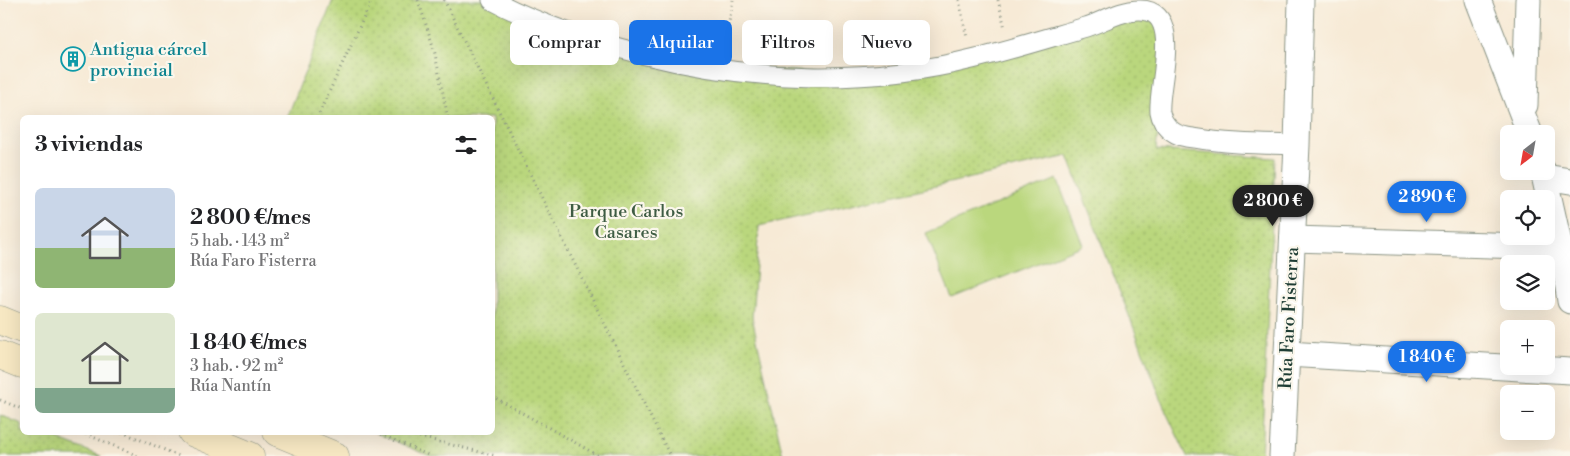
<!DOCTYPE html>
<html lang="es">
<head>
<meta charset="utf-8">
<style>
  body { margin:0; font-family:"Libre Bodoni",serif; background:#f6f6f6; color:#202124; height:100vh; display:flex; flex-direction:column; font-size:19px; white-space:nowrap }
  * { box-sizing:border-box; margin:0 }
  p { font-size:16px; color:#757577 }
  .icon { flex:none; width:28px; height:28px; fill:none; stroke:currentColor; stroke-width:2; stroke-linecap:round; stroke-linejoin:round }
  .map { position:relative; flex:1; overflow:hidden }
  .side { position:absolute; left:20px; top:115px; width:475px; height:320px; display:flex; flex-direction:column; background:#fff; border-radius:8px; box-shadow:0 5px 20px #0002 }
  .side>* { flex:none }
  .top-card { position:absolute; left:510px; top:20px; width:475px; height:45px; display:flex; gap:10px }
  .needle { width:32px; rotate:211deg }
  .tools { position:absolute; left:1500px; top:125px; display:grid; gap:10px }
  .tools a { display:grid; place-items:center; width:55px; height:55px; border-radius:8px; background:#fff; box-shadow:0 5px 20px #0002; font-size:25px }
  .price { position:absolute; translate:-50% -42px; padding:0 11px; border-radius:18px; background:#1a73e8; color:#fff; font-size:16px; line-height:32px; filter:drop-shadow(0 1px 2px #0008) }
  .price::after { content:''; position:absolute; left:50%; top:30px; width:15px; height:11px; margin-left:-8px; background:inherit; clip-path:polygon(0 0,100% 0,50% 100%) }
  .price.selected { background:#222; color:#fff }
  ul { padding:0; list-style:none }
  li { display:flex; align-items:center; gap:15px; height:125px; padding:0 15px }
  li span { display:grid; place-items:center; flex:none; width:140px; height:100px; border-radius:8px; color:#555 }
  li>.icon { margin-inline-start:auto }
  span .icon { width:60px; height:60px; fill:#fffc; stroke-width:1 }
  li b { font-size:21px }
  h2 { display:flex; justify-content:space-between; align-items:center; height:60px; padding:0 15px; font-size:21px }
  .tag { padding:0 18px; border-radius:8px; background:#fff; box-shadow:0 5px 20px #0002; font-size:18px; line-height:45px }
  .tag.selected { background:#1a73e8; color:#fff }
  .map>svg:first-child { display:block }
  .green { fill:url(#green-dots); stroke:#6c8a58 }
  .pitch { fill:#bad77d; stroke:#6c8a58 }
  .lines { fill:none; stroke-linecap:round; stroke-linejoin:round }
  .pedestrian-casing { stroke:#8b9485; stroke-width:21 }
  .minor-casing { stroke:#8b9485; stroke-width:27 }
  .secondary-casing { stroke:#8b9485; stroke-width:29 }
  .path { stroke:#8b9485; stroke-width:3; stroke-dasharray:1 4; stroke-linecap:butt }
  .pedestrian { stroke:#fff; stroke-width:19 }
  .minor { stroke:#fff; stroke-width:25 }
  .secondary { stroke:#f7e8c3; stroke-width:28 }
  .labels { text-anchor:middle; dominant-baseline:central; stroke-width:4.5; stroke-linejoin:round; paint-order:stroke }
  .culture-label { font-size:18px; fill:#0d838f; stroke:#fbf7ec; text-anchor:start }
  .park-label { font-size:18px; fill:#3e5c43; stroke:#fbf7ec }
  .street-label { font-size:18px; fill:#1f3d34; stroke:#fbf7ec }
</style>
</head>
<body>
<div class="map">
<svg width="1570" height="456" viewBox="0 0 1570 456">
  <defs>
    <pattern id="green-dots" width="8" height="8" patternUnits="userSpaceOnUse" patternTransform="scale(1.25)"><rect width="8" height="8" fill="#bad77d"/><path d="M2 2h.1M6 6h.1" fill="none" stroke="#9fb96d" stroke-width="1.8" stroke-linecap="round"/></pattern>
  </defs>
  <rect width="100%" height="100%" fill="#fbf7ec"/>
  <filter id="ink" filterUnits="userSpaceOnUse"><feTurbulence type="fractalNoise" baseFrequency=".02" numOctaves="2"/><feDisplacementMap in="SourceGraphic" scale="10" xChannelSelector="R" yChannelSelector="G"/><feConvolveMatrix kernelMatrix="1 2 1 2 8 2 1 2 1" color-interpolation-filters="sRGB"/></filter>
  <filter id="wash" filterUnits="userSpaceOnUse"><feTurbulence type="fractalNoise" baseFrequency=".0096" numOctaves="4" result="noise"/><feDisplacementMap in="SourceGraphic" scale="20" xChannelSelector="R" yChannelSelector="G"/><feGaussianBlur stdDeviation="1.12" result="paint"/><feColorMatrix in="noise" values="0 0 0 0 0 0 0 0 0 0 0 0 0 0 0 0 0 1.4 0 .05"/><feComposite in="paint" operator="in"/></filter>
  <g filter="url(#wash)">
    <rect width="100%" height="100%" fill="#f7ead6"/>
    <g class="green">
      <polygon points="333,0 492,0 678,63 873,76 1125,13 1161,20 1160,112 1156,150 1275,158 1261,456 1187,456 1166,412 1068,156 759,226 752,317 783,456 430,456 376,433 492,432 492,118 287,118"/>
      <polygon points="0,415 22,424 22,432 42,433 101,456 0,456"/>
    </g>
    <polygon class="pitch" points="1057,179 1083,245 952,298 926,233"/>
  </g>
  <g filter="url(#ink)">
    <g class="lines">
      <g class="pedestrian-casing">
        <path id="pedestrian" d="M492 0C539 25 590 41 642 54 750 81 864 86 972 59 1010 50 1048 38 1086 27 1102 22 1121 10 1139 10 1185 9 1157 87 1160 112 1161 119 1166 127 1172 131 1178 136 1186 137 1194 138 1228 144 1262 144 1297 145"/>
      </g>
      <g class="minor-casing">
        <g id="minor">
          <polyline points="1478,0 1530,134"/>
          <polyline points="1525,105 1528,0"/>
          <polyline points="1543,171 1566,274 1570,301"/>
          <polyline points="1545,177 1570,181"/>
          <polyline points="1293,239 1561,247"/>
          <polyline points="1287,354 1570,371"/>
          <polyline points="1282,456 1297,145 1301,0"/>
        </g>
      </g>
      <g class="secondary-casing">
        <g id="secondary">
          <polyline points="0,320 22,329"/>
          <polyline points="0,355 22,364"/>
          <polyline points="192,432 250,456"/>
          <polyline points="277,432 335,456"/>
        </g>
      </g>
      <g class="path">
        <polyline points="418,0 434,49 448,118"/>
        <polyline points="444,0 670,456"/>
        <polyline points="959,0 967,38"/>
        <polyline points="998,0 1005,28"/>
        <polyline points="724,50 733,0"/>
        <polyline points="317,118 372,0"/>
        <polyline points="492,396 599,456"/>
        <polyline points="0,400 22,409"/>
        <polyline points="81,432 138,456"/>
        <polyline points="122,432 179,456"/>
        <polyline points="376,432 430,456"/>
        <polyline points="400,432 496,456"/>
      </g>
      <use href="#pedestrian" class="pedestrian"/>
      <use href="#minor" class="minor"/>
      <use href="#secondary" class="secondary"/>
    </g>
  </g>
  <defs>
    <g id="building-ring" transform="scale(1.25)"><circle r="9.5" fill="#fbf7ec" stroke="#0f9aa8" stroke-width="1.5"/><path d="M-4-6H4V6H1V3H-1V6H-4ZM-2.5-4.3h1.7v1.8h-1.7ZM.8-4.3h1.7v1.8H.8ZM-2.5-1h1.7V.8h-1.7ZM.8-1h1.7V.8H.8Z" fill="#0f9aa8"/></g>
  </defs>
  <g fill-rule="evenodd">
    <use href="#building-ring" x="73" y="59"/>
  </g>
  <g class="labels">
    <g class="culture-label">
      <text x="90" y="49">Antigua cárcel<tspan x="90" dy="21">provincial</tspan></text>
    </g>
    <g class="park-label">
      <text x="626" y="211">Parque Carlos<tspan x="626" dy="21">Casares</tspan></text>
    </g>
    <g class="street-label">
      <text transform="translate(1289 318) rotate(-87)">Rúa Faro Fisterra</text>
    </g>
  </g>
</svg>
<div class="tools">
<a><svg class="needle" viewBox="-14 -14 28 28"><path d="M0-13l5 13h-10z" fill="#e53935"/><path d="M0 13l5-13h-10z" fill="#757577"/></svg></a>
<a><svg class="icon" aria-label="locate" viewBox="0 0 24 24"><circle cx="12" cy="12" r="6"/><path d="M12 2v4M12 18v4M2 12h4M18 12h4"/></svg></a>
<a><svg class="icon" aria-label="layers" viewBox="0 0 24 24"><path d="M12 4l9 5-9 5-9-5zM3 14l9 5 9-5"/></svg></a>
<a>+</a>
<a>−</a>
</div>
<b class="price" style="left:1427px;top:223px">2 890 €</b>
<b class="price selected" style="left:1273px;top:227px">2 800 €</b>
<b class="price" style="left:1427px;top:383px">1 840 €</b>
<div class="top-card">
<a class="tag">Comprar</a>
<a class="tag selected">Alquilar</a>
<a class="tag">Filtros</a>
<a class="tag">Nuevo</a>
</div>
<section class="side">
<h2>3 viviendas<svg class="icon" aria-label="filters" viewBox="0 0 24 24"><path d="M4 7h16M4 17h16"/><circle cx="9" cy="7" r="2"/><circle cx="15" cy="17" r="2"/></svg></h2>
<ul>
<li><span style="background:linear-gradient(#c9d6e8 60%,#8fb573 0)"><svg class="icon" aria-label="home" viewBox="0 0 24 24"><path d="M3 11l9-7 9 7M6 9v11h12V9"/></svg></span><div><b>2 800 €/mes</b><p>5 hab. · 143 m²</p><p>Rúa Faro Fisterra</p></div></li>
<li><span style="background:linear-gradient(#dfe7d0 75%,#7fa58c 0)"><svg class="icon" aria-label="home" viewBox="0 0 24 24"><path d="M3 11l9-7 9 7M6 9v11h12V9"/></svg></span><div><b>1 840 €/mes</b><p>3 hab. · 92 m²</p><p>Rúa Nantín</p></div></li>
</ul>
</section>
</div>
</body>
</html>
